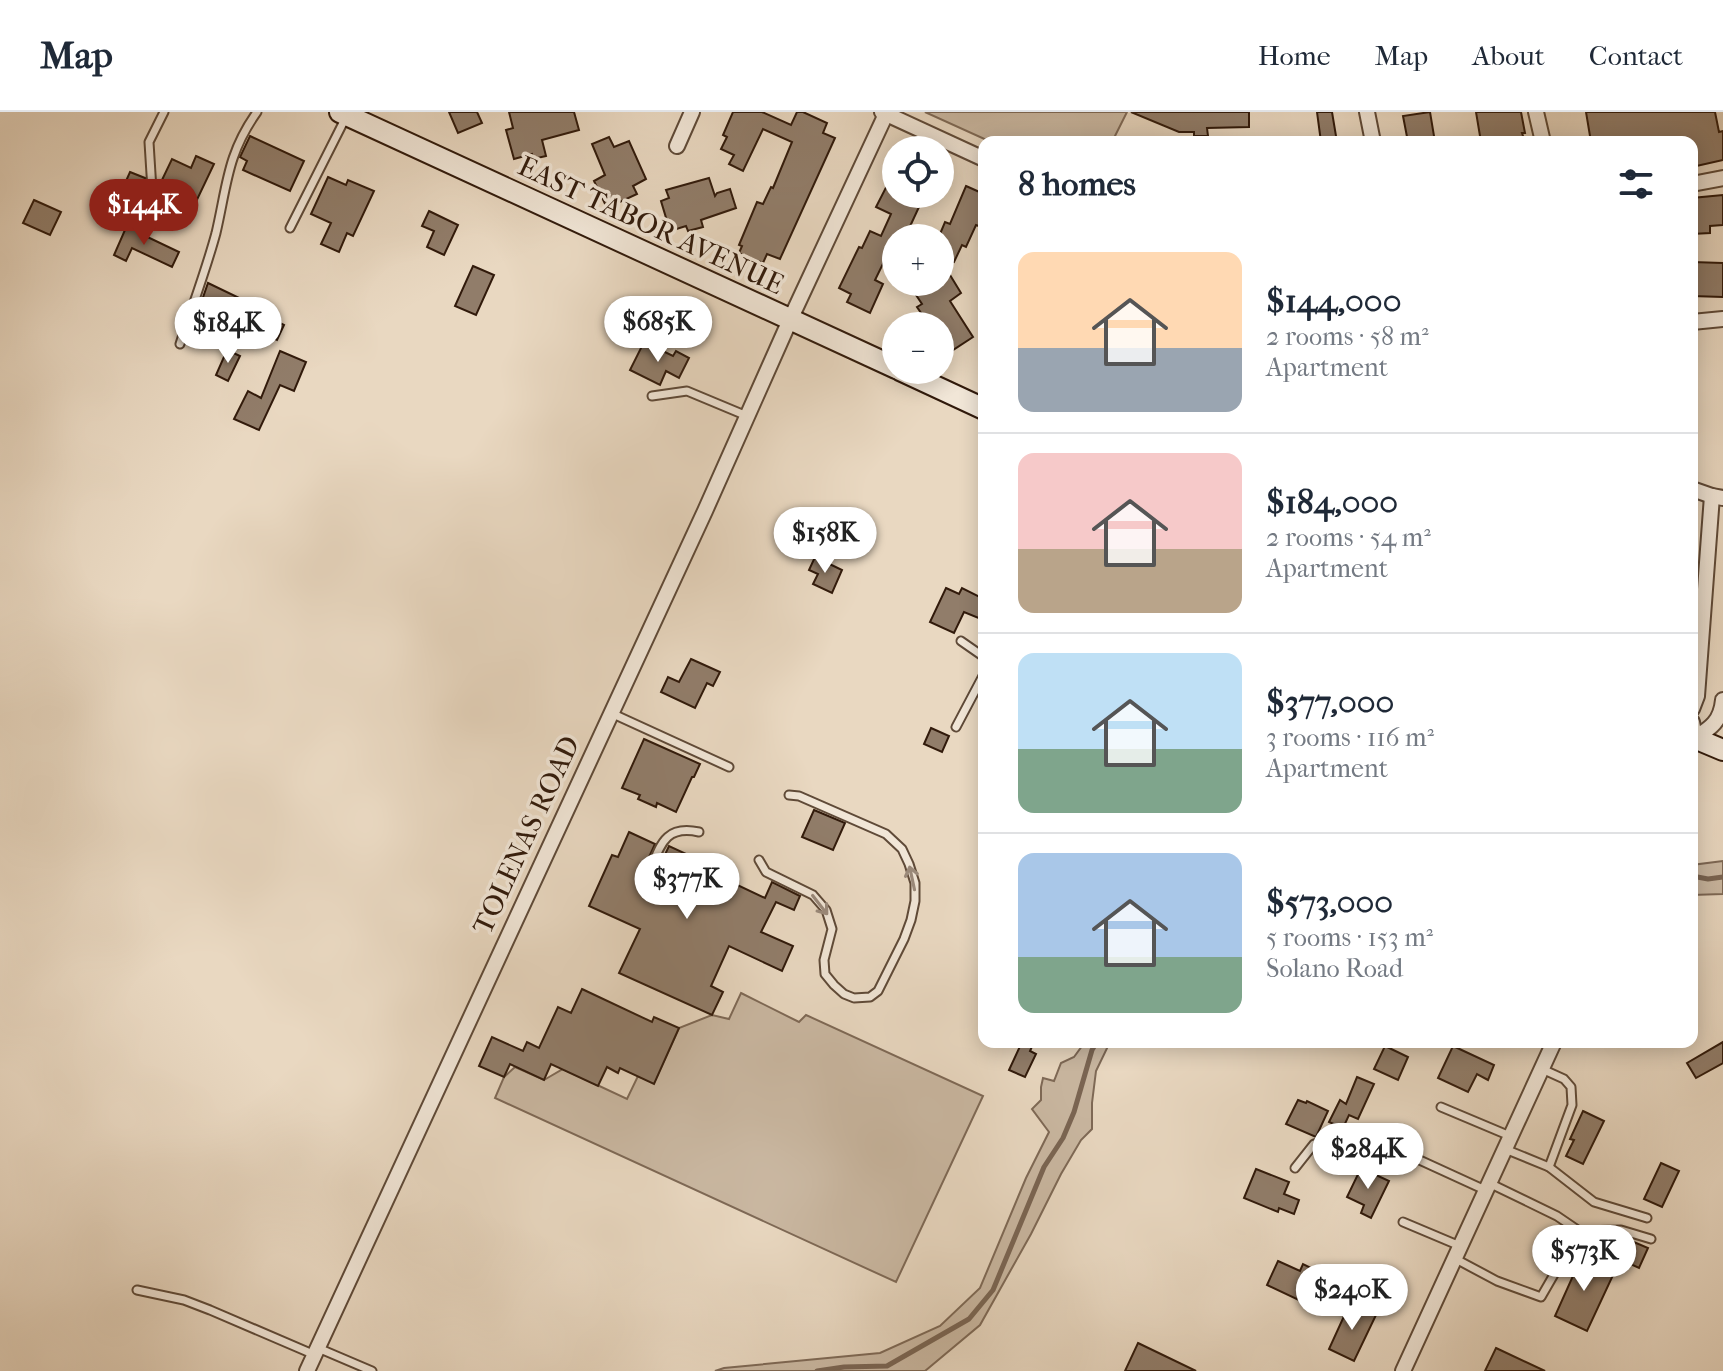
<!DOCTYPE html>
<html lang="en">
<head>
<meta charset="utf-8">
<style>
  body { margin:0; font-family:"IM FELL French Canon",serif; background:#f6f6f7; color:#1f2937; height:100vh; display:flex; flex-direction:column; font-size:30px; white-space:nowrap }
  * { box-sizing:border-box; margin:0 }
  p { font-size:26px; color:#747a83 }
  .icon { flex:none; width:44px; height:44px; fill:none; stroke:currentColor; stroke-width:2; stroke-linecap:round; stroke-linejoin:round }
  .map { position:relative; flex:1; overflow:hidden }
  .panel { position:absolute; left:978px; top:24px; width:720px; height:912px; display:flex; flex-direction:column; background:#fff; border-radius:16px; box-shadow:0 4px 20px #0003 }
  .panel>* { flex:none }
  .tools { position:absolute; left:882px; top:24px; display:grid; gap:16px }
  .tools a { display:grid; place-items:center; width:72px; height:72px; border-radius:50%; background:#fff; box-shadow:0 4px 20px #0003; font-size:40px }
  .price { position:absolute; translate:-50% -68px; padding:0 18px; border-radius:28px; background:#fff; color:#222; font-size:26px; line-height:52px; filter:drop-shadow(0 2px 4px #0008) }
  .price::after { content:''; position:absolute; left:50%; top:48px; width:24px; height:18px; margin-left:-12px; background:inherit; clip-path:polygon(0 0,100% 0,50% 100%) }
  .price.current { background:#8f2418; color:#fff }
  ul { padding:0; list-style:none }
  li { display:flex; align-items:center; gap:24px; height:200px; padding:0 40px }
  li+li { border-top:2px solid #e0e1e3 }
  li span { display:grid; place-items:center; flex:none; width:224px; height:160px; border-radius:16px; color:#555 }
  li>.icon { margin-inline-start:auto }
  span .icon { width:96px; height:96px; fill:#fffc; stroke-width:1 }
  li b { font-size:34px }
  h2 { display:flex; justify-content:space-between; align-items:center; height:96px; padding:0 40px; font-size:34px }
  header { display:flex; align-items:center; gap:48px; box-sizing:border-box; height:112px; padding:0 40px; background:#fff; border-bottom:2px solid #e0e1e3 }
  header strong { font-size:38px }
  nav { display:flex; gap:44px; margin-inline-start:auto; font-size:28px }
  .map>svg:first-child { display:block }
  .green { fill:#cab8a2; stroke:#7e6956; stroke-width:2 }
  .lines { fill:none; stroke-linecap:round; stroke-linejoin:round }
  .stream { stroke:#7a6553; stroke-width:5 }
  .building { fill:#917d6a; stroke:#311a0b; stroke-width:2 }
  .lane-casing { stroke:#5f4a38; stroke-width:11 }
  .street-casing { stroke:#5f4a38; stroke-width:18 }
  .secondary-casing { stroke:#311a0b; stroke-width:24 }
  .lane { stroke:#f1e6d7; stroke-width:7 }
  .street { stroke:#f1e6d7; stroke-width:14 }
  .secondary { stroke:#f1e6d7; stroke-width:20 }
  .oneway { stroke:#9b8a7b }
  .labels { text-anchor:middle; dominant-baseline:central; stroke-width:7; stroke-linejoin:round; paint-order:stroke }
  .street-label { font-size:28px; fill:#311a0b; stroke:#f1e6d7 }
</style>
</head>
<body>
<header>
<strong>Map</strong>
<nav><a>Home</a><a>Map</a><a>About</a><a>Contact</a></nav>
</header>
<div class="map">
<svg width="1723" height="1259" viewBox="0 0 1723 1259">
  <rect width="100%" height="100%" fill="#e9d8c1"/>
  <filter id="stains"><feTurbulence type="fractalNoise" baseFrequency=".0025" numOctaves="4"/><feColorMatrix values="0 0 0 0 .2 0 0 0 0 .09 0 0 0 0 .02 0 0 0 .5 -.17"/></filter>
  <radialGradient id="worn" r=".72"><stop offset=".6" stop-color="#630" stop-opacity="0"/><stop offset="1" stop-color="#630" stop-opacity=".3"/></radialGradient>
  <g class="green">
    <polygon points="925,0 1127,0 1112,30 991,30"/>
    <polygon points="1723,749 1723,782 1692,783 1692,753"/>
    <polygon points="741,881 799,910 806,903 983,984 896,1170 495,986 504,965 515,955 544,968 563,957 627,987 638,964 654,971 679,916 712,903 729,907"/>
    <polygon points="1085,930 1110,930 1096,959 1092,991 1092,1017 1081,1028 1061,1062 1031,1122 980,1213 925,1259 715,1259 724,1256 880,1241 940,1214 980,1176 1026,1066 1049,1020 1032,997 1041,988 1041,975 1043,966 1054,969 1061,951 1074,945"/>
  </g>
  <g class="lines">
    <g class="stream">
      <polyline points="1692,764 1708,767 1723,765"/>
      <polyline points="817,1259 844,1255 887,1254 969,1207 993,1178 1044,1055 1063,1026 1074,1000 1092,938 1097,930"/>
    </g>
  </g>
  <g class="building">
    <polygon points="449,0 477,0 482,11 458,21"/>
    <polygon points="509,0 574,0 579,18 542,28 546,44 533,47 532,42 514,47 506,18 513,16"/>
    <polygon points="733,0 762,0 791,13 797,0 803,0 827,11 823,21 835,26 780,147 767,142 763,151 739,141 742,134 739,133 757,90 763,92 771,75 773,76 792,30 763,17 743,59 729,52 734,43 721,37 727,25 723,23"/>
    <polygon points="1131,0 1249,0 1249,15 1207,16 1208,24 1194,24 1194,20 1179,20"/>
    <polygon points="1317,0 1332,0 1337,30 1321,30"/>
    <polygon points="1430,0 1435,30 1408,30 1403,4"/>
    <polygon points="1476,0 1521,0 1525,21 1522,21 1525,30 1481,30"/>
    <polygon points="1586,0 1715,0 1719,20 1723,19 1723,48 1692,55 1692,30 1591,30"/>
    <polygon points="250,24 304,49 290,79 243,58 247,49 240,45"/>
    <polygon points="609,25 614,35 629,29 646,67 633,74 637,82 607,96 594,69 605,63 592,32"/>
    <polygon points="196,44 214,52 194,94 175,85 179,79 161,70 172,47 191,56"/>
    <polygon points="896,56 896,82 925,82 906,123 899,119 875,168 883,172 870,201 847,190 851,182 839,176 859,135 862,136 870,119 881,124 891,102 876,95"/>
    <polygon points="130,60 145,66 145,73 135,95 118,87"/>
    <polygon points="328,65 346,73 348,68 374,79 353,124 347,121 339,140 321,132 331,111 311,102"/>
    <polygon points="709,66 715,84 717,81 730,77 736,96 701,108 703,115 688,119 686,114 670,119 661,89 669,86 666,78"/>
    <polygon points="966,74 984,82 984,116 976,113 966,135 962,133 954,150 940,144 940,122 945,110 950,112"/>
    <polygon points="1723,83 1723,113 1710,114 1710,121 1692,122 1692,86"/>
    <polygon points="34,88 61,100 50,123 23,111"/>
    <polygon points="429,99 458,113 444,143 427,135 434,119 422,114"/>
    <polygon points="128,111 141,117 139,121 179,140 172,155 132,136 126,149 114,143"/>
    <polygon points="1692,150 1723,151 1723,185 1692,184"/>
    <polygon points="473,154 494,163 476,203 455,194"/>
    <polygon points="950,163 961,181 950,189 973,225 953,238 948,230 940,235 940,214 930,214 917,195 922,192 912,177 923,170 940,170"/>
    <polygon points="208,171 264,198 262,202 284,213 277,228 230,206 228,211 199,197"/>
    <polygon points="644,230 673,244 676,239 689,246 679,266 666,259 660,273 630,258"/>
    <polygon points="227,238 240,244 228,269 216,263"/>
    <polygon points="280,239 306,250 294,279 280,273 259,318 234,307 248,279 261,286"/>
    <polygon points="815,445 842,458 832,481 813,472 818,462 809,458"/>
    <polygon points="946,476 959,482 962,476 984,487 984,501 981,507 964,500 954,521 930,510"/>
    <polygon points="691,547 720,560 713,574 707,571 695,596 661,580 668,565 679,570"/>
    <polygon points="931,616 949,624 942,640 924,632"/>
    <polygon points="644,627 700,652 694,665 692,665 676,700 657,691 656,695 638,687 640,683 622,676"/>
    <polygon points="814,698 845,711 833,738 802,725"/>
    <polygon points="629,720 655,732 641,763 641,768 645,771 653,768 669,734 697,747 696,750 734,768 733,771 765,786 772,770 800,784 794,798 776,790 761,820 793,834 782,859 729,834 711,874 723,880 712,903 619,861 640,817 589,794 612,743 618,745"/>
    <polygon points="582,877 652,910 654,905 679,916 654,972 620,956 618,961 607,955 598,974 551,952 544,968 510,952 504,965 479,954 492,925 523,939 527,930 539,936 558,895 571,901"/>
    <polygon points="1022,930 1034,930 1030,939 1036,942 1025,965 1009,958"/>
    <polygon points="1723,930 1723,951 1696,966 1687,951"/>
    <polygon points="1385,934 1408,945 1398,968 1374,957"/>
    <polygon points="1453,934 1494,953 1488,968 1477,962 1468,980 1438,966"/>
    <polygon points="1357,965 1374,972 1358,1007 1349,1003 1343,1016 1329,1010 1340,988 1346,992"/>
    <polygon points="1298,988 1306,991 1307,989 1328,999 1316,1025 1286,1012"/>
    <polygon points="1583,999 1604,1009 1583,1052 1566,1044 1574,1028 1570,1027"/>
    <polygon points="1661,1051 1679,1059 1662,1095 1644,1087"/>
    <polygon points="1361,1056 1389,1069 1371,1106 1361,1101 1364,1093 1347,1085"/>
    <polygon points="1256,1057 1289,1070 1284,1082 1299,1088 1294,1102 1279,1096 1278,1100 1244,1086"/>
    <polygon points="1622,1125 1648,1136 1639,1156 1613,1144"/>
    <polygon points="1578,1144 1614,1161 1587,1219 1555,1204 1573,1164 1569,1163"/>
    <polygon points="1278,1149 1300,1159 1303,1152 1319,1160 1305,1191 1267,1173"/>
    <polygon points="1350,1191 1376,1203 1354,1249 1329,1237"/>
    <polygon points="1138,1231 1196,1259 1125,1259"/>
    <polygon points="1496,1236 1545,1259 1485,1259"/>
  </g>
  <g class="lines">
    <g class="lane-casing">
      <g id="lane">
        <polyline points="164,0 149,30 152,78 167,106"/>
        <polyline points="290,116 346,5"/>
        <path d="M180 232C192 195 206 158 216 121 227 74 227 42 257 0"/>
        <polyline points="652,284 687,279 747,304"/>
        <polyline points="961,529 984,545"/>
        <polyline points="611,601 729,655"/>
        <polyline points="956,615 984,562"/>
        <polyline points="759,748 766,760 813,783 826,798 832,817 824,848 825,862 834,873 844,882 854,886 870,885 878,879 904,827 911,808 915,789 915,771 909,752 902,737 886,722 799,684 789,683"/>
        <path d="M647 765C660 737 662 712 699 720"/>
        <polyline points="1542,957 1564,967 1571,975 1572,993 1549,1055"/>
        <polyline points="1441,995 1510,1024"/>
        <polyline points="1505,1037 1549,1055 1594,1090 1647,1106"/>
        <polyline points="1295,1056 1314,1032 1347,1022 1365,1023 1485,1078"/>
        <polyline points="1489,1071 1557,1104 1579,1119 1621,1118 1651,1127"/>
        <polyline points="1403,1110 1460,1134"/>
        <polyline points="1454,1146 1497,1169 1541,1185 1579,1119"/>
        <polyline points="137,1178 184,1188 210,1198 315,1243"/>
        <polyline points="318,1236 372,1259"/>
      </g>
    </g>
    <g class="street-casing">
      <g id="street">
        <polyline points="882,0 984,47"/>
        <polyline points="1367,0 1373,30"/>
        <polyline points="1536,0 1543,30"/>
        <polyline points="677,34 692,0"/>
        <polyline points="1692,72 1723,66"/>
        <polyline points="1692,210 1723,207"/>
        <polyline points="1692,377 1712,384 1723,386"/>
        <polyline points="1692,597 1697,584 1712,384"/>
        <polyline points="1692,610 1695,626"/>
        <path d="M1695 626C1711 616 1721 609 1723 588"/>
        <polyline points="307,1259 705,399 790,208 886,2"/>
        <polyline points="1403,1259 1554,930"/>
      </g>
    </g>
    <g class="secondary-casing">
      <g id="secondary">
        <polyline points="340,0 896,256"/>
        <polyline points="900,258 984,297"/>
        <polyline points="1692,625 1723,638"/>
      </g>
    </g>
    <use href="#lane" class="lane"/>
    <use href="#street" class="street"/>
    <use href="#secondary" class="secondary"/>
  </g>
  <defs><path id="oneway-shaft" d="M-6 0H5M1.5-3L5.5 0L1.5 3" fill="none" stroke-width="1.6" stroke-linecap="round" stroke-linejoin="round" transform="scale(2)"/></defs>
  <g class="oneway">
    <use href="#oneway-shaft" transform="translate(912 766) rotate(-102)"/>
    <use href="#oneway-shaft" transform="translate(820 793) rotate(52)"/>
  </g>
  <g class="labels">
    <g class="street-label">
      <text transform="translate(651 113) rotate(25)">EAST TABOR AVENUE</text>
      <text transform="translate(526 723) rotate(-65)">TOLENAS ROAD</text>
    </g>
  </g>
  <rect width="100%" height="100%" filter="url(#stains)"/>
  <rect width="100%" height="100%" fill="url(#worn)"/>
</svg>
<div class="tools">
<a><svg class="icon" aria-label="locate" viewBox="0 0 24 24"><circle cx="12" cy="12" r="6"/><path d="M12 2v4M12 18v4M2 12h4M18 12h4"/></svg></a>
<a>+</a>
<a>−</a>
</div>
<b class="price current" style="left:144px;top:135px">$144K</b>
<b class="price" style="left:658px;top:252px">$685K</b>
<b class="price" style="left:228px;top:253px">$184K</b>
<b class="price" style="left:825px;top:463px">$158K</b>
<b class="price" style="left:687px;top:809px">$377K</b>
<b class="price" style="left:1368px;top:1079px">$284K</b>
<b class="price" style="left:1584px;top:1181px">$573K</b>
<b class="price" style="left:1352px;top:1220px">$240K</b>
<section class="panel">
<h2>8 homes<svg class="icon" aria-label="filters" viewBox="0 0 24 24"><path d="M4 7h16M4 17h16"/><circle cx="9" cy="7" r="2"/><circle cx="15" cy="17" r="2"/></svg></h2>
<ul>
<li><span style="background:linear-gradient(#ffd9b3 60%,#9aa5b1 0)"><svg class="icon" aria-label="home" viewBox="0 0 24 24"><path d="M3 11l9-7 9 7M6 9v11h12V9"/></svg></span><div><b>$144,000</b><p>2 rooms · 58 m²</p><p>Apartment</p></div></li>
<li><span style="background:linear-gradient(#f6c9c9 60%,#b9a48a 0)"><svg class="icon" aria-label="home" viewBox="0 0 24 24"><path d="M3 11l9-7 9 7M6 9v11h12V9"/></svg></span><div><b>$184,000</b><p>2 rooms · 54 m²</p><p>Apartment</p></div></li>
<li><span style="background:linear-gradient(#bfe0f5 60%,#7fa58c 0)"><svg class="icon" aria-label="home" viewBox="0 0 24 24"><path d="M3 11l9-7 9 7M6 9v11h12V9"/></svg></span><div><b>$377,000</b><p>3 rooms · 116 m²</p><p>Apartment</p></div></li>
<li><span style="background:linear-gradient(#a9c7e8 65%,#7fa58c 0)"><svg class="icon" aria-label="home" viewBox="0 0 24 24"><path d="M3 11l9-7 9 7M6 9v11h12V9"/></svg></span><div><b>$573,000</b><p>5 rooms · 153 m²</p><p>Solano Road</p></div></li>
</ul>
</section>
</div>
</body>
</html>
